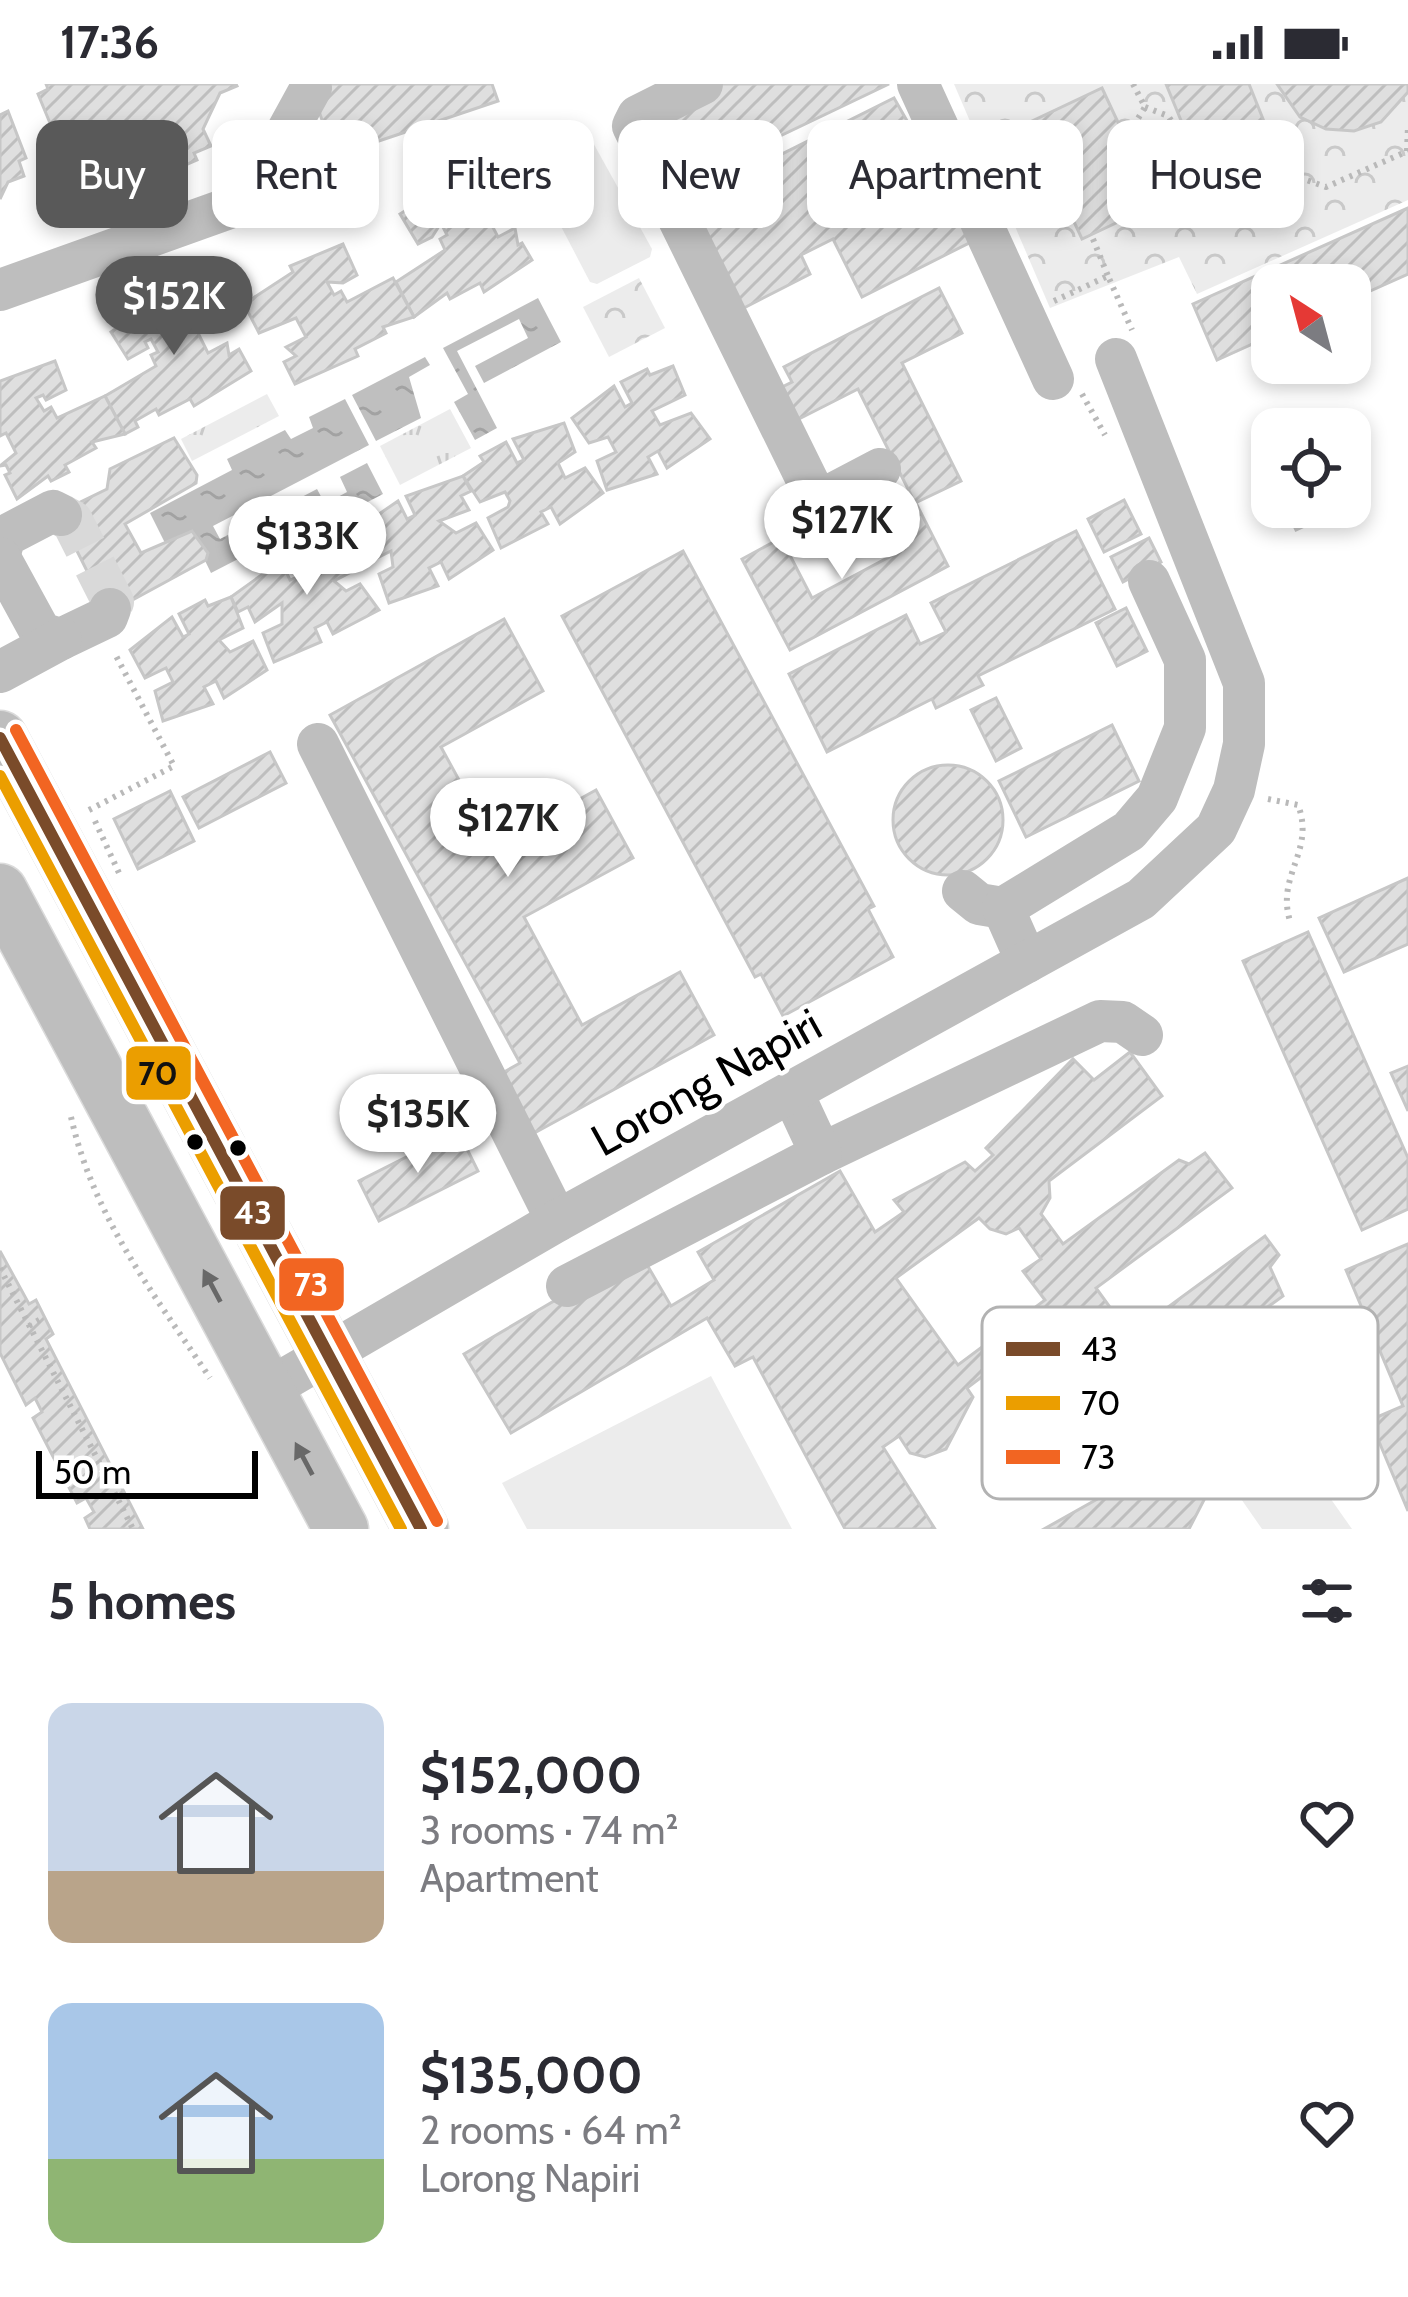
<!DOCTYPE html>
<html lang="en">
<head>
<meta charset="utf-8">
<style>
  body { margin:0; font-family:Cabin,sans-serif; background:#f2f2f3; color:#2b2b33; height:100vh; display:flex; flex-direction:column; font-size:45px; white-space:nowrap }
  * { box-sizing:border-box; margin:0 }
  p { font-size:39px; color:#7c7c81 }
  .icon { flex:none; width:66px; height:66px; fill:none; stroke:currentColor; stroke-width:2; stroke-linecap:round; stroke-linejoin:round }
  .map { position:relative; height:1445px; overflow:hidden }
  .side { display:flex; flex-direction:column; background:#fff; flex:1 }
  .side>* { flex:none }
  .banner { position:absolute; left:36px; top:36px; width:1338px; height:108px; display:flex; gap:24px }
  .needle { width:78px; rotate:324deg }
  .controls { position:absolute; left:1251px; top:180px; display:grid; gap:24px }
  .controls a { display:grid; place-items:center; width:120px; height:120px; border-radius:24px; background:#fff; box-shadow:0 6px 18px #0003; font-size:60px }
  .scale { position:absolute; left:36px; bottom:30px; width:222px; box-sizing:border-box; padding-left:12px; border:6px solid #000; border-top:0; font-size:33px; line-height:42px; white-space:nowrap; color:#000; -webkit-text-stroke:9px #fff; paint-order:stroke }
  .price { position:absolute; translate:-50% -102px; padding:0 27px; border-radius:42px; background:#fff; color:#222; font-size:39px; line-height:78px; filter:drop-shadow(0 3px 6px #0008) }
  .price::after { content:''; position:absolute; left:50%; top:72px; width:36px; height:27px; margin-left:-18px; background:inherit; clip-path:polygon(0 0,100% 0,50% 100%) }
  .price.on { background:#595959; color:#fff }
  ul { padding:0; list-style:none }
  li { display:flex; align-items:center; gap:36px; height:300px; padding:0 48px }
  li span { display:grid; place-items:center; flex:none; width:336px; height:240px; border-radius:24px; color:#555 }
  li>.icon { margin-inline-start:auto }
  span .icon { width:144px; height:144px; fill:#fffc; stroke-width:1 }
  li b { font-size:51px }
  h2 { display:flex; justify-content:space-between; align-items:center; height:144px; padding:0 48px; font-size:51px }
  .pill { padding:0 42px; border-radius:24px; background:#fff; box-shadow:0 6px 18px #0003; font-size:42px; line-height:108px }
  .pill.on { background:#595959; color:#fff }
  .status { display:flex; justify-content:space-between; align-items:center; height:84px; padding:0 60px; background:#fff; direction:ltr }
  .status svg { height:33px; fill:currentColor }
  .map>svg:first-child { display:block }
  .grass { fill:url(#grass-tufts) }
  .park { fill:url(#park-crowns) }
  .pitch { fill:#ececec }
  .water { fill:url(#water-ripples) }
  .building { fill:url(#building-hatch); stroke:#c7c7c7; stroke-width:3; fill-rule:evenodd }
  .lines { fill:none; stroke-linecap:round; stroke-linejoin:round }
  .minor-tunnel { stroke:#d9d9d9; stroke-width:42; stroke-dasharray:42 21; stroke-linecap:butt }
  .major-casing { stroke:#dbdbdb; stroke-width:57 }
  .path { stroke:#b9b9b9; stroke-width:6; stroke-dasharray:3 6; stroke-linecap:butt }
  .minor { stroke:#bebebe; stroke-width:42 }
  .major { stroke:#bebebe; stroke-width:54 }
  .bus-1-casing { stroke:#fff; stroke-width:21 }
  .bus-2-casing { stroke:#fff; stroke-width:21 }
  .bus-3-casing { stroke:#fff; stroke-width:21 }
  .bus-1 { stroke:#7a4b2a; stroke-width:12 }
  .bus-2 { stroke:#eb9e00; stroke-width:12 }
  .bus-3 { stroke:#f26522; stroke-width:12 }
  .oneway { fill:#686868 }
  .bus-dot { fill:#000; stroke:#fff; stroke-width:4.5 }
  .labels { text-anchor:middle; dominant-baseline:central; stroke-width:9; stroke-linejoin:round; paint-order:stroke }
  .street-label { font-size:45px; fill:#000; stroke:#fff }
  .key { fill:#fff; stroke:#b2b2b2; stroke-width:3 }
  .key-label { font-size:33px; fill:#000 }
  .line-badge { stroke:#fff; stroke-width:4.5 }
  .badge-label { font-size:33px; text-anchor:middle; font-weight:bold; fill:#fff }
  .pale-badge-label { font-size:33px; text-anchor:middle; font-weight:bold; fill:#111 }
</style>
</head>
<body>
<div class="status"><b>17:36</b><svg viewBox="0 0 49 12"><path d="M0 12V9h3v3zM5 12V6h3v6zM10 12V3h3v9zM15 12V0h3v12zM26 1h20v11H26zM47 4h2v5h-2z"/></svg></div>
<div class="map">
<svg width="1408" height="1445" viewBox="0 0 1408 1445">
  <defs>
    <pattern id="grass-tufts" width="24" height="20" patternUnits="userSpaceOnUse" patternTransform="scale(3)"><rect width="24" height="20" fill="#ececec"/><path d="M3 7l-1-3M5 7V3M7 7l1-3M15 17l-1-3M17 17v-4M19 17l1-3" fill="none" stroke="#c9c9c9"/></pattern>
    <pattern id="park-crowns" width="20" height="18" patternUnits="userSpaceOnUse" patternTransform="scale(3)"><rect width="20" height="18" fill="#ececec"/><path d="M2 6a3 3 0 1 1 6 0M12 15a3 3 0 1 1 6 0" fill="none" stroke="#c9c9c9"/></pattern>
    <pattern id="water-ripples" width="26" height="14" patternUnits="userSpaceOnUse" patternTransform="scale(3)"><rect width="26" height="14" fill="#bfbfbf"/><path d="M2 4q2-2 4 0t4 0M15 11q2-2 4 0t4 0" fill="none" stroke="#a2a2a2"/></pattern>
    <pattern id="building-hatch" width="6" height="6" patternUnits="userSpaceOnUse" patternTransform="scale(3)"><rect width="6" height="6" fill="#dfdfdf"/><path d="M-1 1l2-2M0 6l6-6M5 7l2-2" fill="none" stroke="#bebebe"/></pattern>
  </defs>
  <rect width="100%" height="100%" fill="#fff"/>
  <g class="grass">
    <polygon points="267,310 279,332 192,377 181,355"/>
    <polygon points="450,325 471,364 400,401 380,362"/>
  </g>
  <g class="park">
    <polygon points="954,0 1408,0 1408,116 1197,210 1179,173 1050,224"/>
    <polygon points="639,194 665,244 609,273 583,223"/>
  </g>
  <g class="pitch">
    <polygon points="586,46 652,165 650,173 597,200 590,198 529,81 532,73"/>
    <polygon points="711,1292 792,1445 527,1445 502,1399"/>
    <polygon points="1297,1367 1352,1445 1262,1445 1237,1409"/>
  </g>
  <g class="water">
    <polygon points="538,214 561,258 484,299 475,282 528,254 519,235 457,267 497,344 475,356 454,318 468,310 443,264"/>
    <polygon points="425,273 430,281 409,293 421,334 376,357 352,311"/>
    <polygon points="345,315 369,361 213,442 220,455 259,435 271,458 211,489 193,452 168,465 150,429 232,386 227,375 285,346 291,355 313,344 309,333"/>
    <polygon points="367,379 383,410 291,458 275,427 317,405 325,420 347,408 340,393"/>
  </g>
  <g class="building">
    <polygon points="46,0 236,0 237,2 220,9 203,45 211,62 194,69 197,76 153,95 148,84 132,91 126,78 89,63 73,69 66,52 57,56 38,10 48,5"/>
    <polygon points="310,0 492,0 498,17 334,72"/>
    <polygon points="711,0 889,0 667,106 634,38"/>
    <polygon points="1166,0 1249,0 1271,55 1201,85"/>
    <polygon points="1277,0 1408,0 1408,8 1381,38 1354,47 1326,45 1300,33"/>
    <polygon points="1102,4 1156,120 1082,155 1028,39"/>
    <polygon points="894,14 975,156 862,213 833,155 801,171 810,190 738,227 684,119"/>
    <polygon points="8,27 26,74 19,77 24,92 8,98 0,115 0,31"/>
    <polygon points="1162,40 1172,62 1153,70 1143,49"/>
    <polygon points="506,84 521,114 488,134 498,153 515,144 518,161 522,159 532,176 484,208 480,199 450,215 447,209 414,233 396,198 445,166 440,155 447,151 441,139 432,153 418,160 400,130 448,100 452,106 469,96 472,102"/>
    <polygon points="1408,124 1408,190 1350,216 1350,201 1272,201 1272,251 1217,276 1193,220"/>
    <polygon points="343,160 357,191 343,199 327,198 334,211 341,207 347,218 393,194 414,233 383,243 386,249 355,265 358,272 295,300 284,278 296,272 286,263 306,253 296,234 259,249 244,220 293,188 290,182"/>
    <polygon points="216,202 228,231 198,249 208,269 227,259 229,271 239,265 251,287 194,322 190,315 159,331 156,325 135,337 138,343 125,350 105,312 156,282 151,271 158,268 151,255 145,258 148,264 128,275 111,248 159,215 162,221"/>
    <polygon points="939,204 962,249 902,279 961,397 915,419 858,305 795,337 770,309 792,298 784,283"/>
    <polygon points="55,277 66,306 46,316 43,311 36,314 44,327 51,323 57,334 105,312 125,350 92,358 96,364 65,381 69,388 51,397 48,392 17,415 5,391 10,389 6,381 0,382 16,369 6,349 0,352 0,297"/>
    <polygon points="673,282 685,311 652,327 660,341 691,329 710,355 667,384 658,367 648,373 657,390 607,406 597,377 616,368 608,353 589,359 572,334 614,302 625,323 632,319 621,298 647,285 650,291"/>
    <polygon points="564,339 575,368 558,379 565,394 585,384 603,409 560,440 551,423 541,428 548,440 501,464 488,434 508,423 510,417 505,408 480,418 463,392 484,378 480,372 506,358 517,379 524,376 513,355"/>
    <polygon points="174,354 197,391 196,399 125,440 141,469 192,447 208,469 206,476 116,525 105,523 62,437 64,426 107,405 110,385"/>
    <polygon points="463,392 471,407 461,412 469,426 439,437 456,449 476,439 493,466 449,495 441,478 429,484 438,502 389,519 379,490 393,483 391,467 373,476 365,462 356,467 347,452 398,417 407,435 415,431 406,412"/>
    <polygon points="1124,416 1141,450 1104,468 1088,435"/>
    <polygon points="917,421 948,482 790,566 742,475 781,454 812,514 904,465 889,436"/>
    <polygon points="1285,423 1345,423 1296,446"/>
    <polygon points="1076,447 1115,525 978,592 983,601 936,624 932,615 827,668 789,590 906,531 920,560 946,548 931,519"/>
    <polygon points="347,452 356,467 346,473 353,487 334,497 346,507 360,500 379,526 333,550 327,538 315,544 321,558 274,578 263,549 282,540 282,519 255,538 248,523 238,528 231,513 281,477 290,496 299,492 289,472"/>
    <polygon points="1149,454 1161,478 1123,498 1111,473"/>
    <polygon points="683,467 874,822 868,825 893,873 783,932 761,890 755,893 562,532"/>
    <polygon points="231,513 243,544 219,556 230,568 253,557 267,586 224,614 216,597 204,603 213,620 163,637 155,607 173,598 166,584 145,594 130,566 172,533 183,553 189,550 179,530 205,516 208,522"/>
    <polygon points="1126,524 1147,567 1117,582 1096,539"/>
    <polygon points="504,535 543,607 441,663 495,762 596,706 633,774 524,833 582,941 680,888 714,951 527,1053 495,993 520,979 330,631"/>
    <polygon points="996,614 1021,664 996,677 971,626"/>
    <polygon points="1112,641 1139,697 1026,753 999,697"/>
    <polygon points="270,668 286,699 199,744 183,713"/>
    <circle cx="948" cy="736" r="55"/>
    <polygon points="170,707 194,757 138,785 114,735"/>
    <polygon points="1408,794 1408,860 1344,888 1319,834"/>
    <polygon points="1308,848 1408,1074 1408,1125 1362,1146 1243,877"/>
    <path d="M1130 968 1162 1012 1049 1097 1050 1114 1041 1130 1063 1160 1179 1076 1189 1080 1205 1069 1232 1104 1096 1204 1130 1251 1265 1152 1279 1171 1270 1183 1283 1212 1163 1298 1197 1345 1263 1297 1250 1279 1286 1253 1332 1316 1207 1410 1189 1445H1044L1149 1386 1142 1376 1163 1359 1132 1319 1117 1331 1083 1286 1102 1271 1069 1227 967 1304 973 1313 946 1365 925 1373 910 1369 899 1352 883 1363 935 1445H845L753 1273 735 1282 707 1234 511 1349 464 1270 639 1167 671 1222 714 1196 698 1168 840 1087 875 1148 904 1128 894 1116 965 1078 975 1087 993 1071 986 1064 1073 975 1094 996ZM979 1134 990 1145 1006 1150 1019 1144 1041 1175 1023 1187 1045 1216 958 1281 896 1194Z"/>
    <polygon points="1408,982 1408,1027 1391,989"/>
    <polygon points="458,1047 478,1087 379,1137 359,1097"/>
    <polygon points="1408,1160 1408,1427 1370,1336 1403,1322 1346,1186"/>
    <polygon points="0,1167 29,1220 36,1216 53,1250 46,1255 143,1445 90,1445 85,1434 94,1428 86,1414 77,1419 33,1334 42,1328 35,1314 26,1321 0,1269"/>
  </g>
  <g class="lines">
    <polyline class="minor-tunnel" points="61,431 72,437 113,518 110,525"/>
    <g class="major-casing">
      <g id="major">
        <polyline points="0,654 421,1445"/>
        <polyline points="0,807 341,1445"/>
      </g>
    </g>
    <g class="path">
      <path d="M1133 0 1145 23 1131 46C1138 81 1160 86 1189 98L1254 77 1326 103 1408 67"/>
      <polyline points="1145,23 1168,32 1182,52 1174,91"/>
      <polyline points="1407,67 1408,42"/>
      <polyline points="1093,155 1108,192"/>
      <polyline points="1054,217 1108,192 1132,246"/>
      <polyline points="1082,310 1105,351"/>
      <path d="M1268 715 1298 721C1316 768 1274 792 1291 840"/>
      <polyline points="89,726 174,682 114,568"/>
      <polyline points="95,737 119,789"/>
      <path d="M71 1033C94 1134 153 1209 210 1294"/>
      <polyline points="0,1184 133,1445"/>
      <polyline points="29,1242 44,1233"/>
    </g>
    <g class="minor">
      <polyline points="702,0 638,32 633,42 814,410 821,416 880,385"/>
      <polyline points="918,0 1053,295"/>
      <polyline points="0,206 249,117 311,4"/>
      <polyline points="0,469 5,452 53,427 61,431"/>
      <polyline points="0,474 41,549 61,555 107,533 110,525"/>
      <polyline points="0,588 61,555"/>
      <polyline points="318,660 557,1137"/>
      <polyline points="963,807 979,820 1003,824"/>
      <polyline points="1027,878 1003,824 1129,747 1157,714 1185,644 1185,576 1149,497"/>
      <polyline points="821,1070 1100,937 1123,938 1142,951"/>
      <polyline points="567,1202 821,1070 793,1010"/>
      <polyline points="268,1305 557,1137 1141,815 1216,745 1234,706 1244,660 1244,599 1116,275"/>
    </g>
    <use href="#major" class="major"/>
    <g class="bus-1-casing">
      <polyline id="bus-1" points="0,654 421,1445"/>
    </g>
    <g class="bus-2-casing">
      <polyline id="bus-2" points="0,692 401,1445"/>
    </g>
    <g class="bus-3-casing">
      <polyline id="bus-3" points="16,646 437,1437"/>
    </g>
    <use href="#bus-1" class="bus-1"/>
    <use href="#bus-2" class="bus-2"/>
    <use href="#bus-3" class="bus-3"/>
  </g>
  <defs><path id="oneway-solid" d="M-6-.8H1V-3.2L6.5 0L1 3.2V.8H-6Z" transform="scale(3)"/></defs>
  <g class="oneway">
    <use href="#oneway-solid" transform="translate(212 1202) rotate(-118)"/>
    <use href="#oneway-solid" transform="translate(304 1375) rotate(-118)"/>
  </g>
  <g class="bus-dot">
    <circle cx="195" cy="1058" r="10"/>
    <circle cx="238" cy="1064" r="10"/>
  </g>
  <g class="labels">
    <g class="street-label">
      <text transform="translate(706 998) rotate(-29)">Lorong Napiri</text>
    </g>
  </g>
  <rect x="982" y="1223" width="396" height="192" rx="18" class="key"/>
  <rect x="1006" y="1258" width="54" height="14" fill="#7a4b2a"/>
  <rect x="1006" y="1312" width="54" height="14" fill="#eb9e00"/>
  <rect x="1006" y="1366" width="54" height="14" fill="#f26522"/>
  <g class="key-label">
    <text x="1081" y="1277">43</text>
    <text x="1081" y="1331">70</text>
    <text x="1081" y="1385">73</text>
  </g>
  <g class="line-badge">
    <rect x="124" y="960" width="69" height="58" rx="12" fill="#eb9e00"/>
    <rect x="218" y="1100" width="69" height="58" rx="12" fill="#7a4b2a"/>
    <rect x="277" y="1172" width="69" height="57" rx="12" fill="#f26522"/>
  </g>
  <g class="badge-label">
    <text x="253" y="1140">43</text>
    <text x="311" y="1212">73</text>
  </g>
  <g class="pale-badge-label">
    <text x="158" y="1001">70</text>
  </g>
</svg>
<div class="controls">
<a><svg class="needle" viewBox="-14 -14 28 28"><path d="M0-13l5 13h-10z" fill="#e53935"/><path d="M0 13l5-13h-10z" fill="#7c7c81"/></svg></a>
<a><svg class="icon" aria-label="locate" viewBox="0 0 24 24"><circle cx="12" cy="12" r="6"/><path d="M12 2v4M12 18v4M2 12h4M18 12h4"/></svg></a>
</div>
<div class="scale">50 m</div>
<b class="price on" style="left:174px;top:274px">$152K</b>
<b class="price" style="left:842px;top:498px">$127K</b>
<b class="price" style="left:307px;top:514px">$133K</b>
<b class="price" style="left:508px;top:796px">$127K</b>
<b class="price" style="left:418px;top:1092px">$135K</b>
<div class="banner">
<a class="pill on">Buy</a>
<a class="pill">Rent</a>
<a class="pill">Filters</a>
<a class="pill">New</a>
<a class="pill">Apartment</a>
<a class="pill">House</a>
</div>
</div>
<section class="side">
<h2>5 homes<svg class="icon" aria-label="filters" viewBox="0 0 24 24"><path d="M4 7h16M4 17h16"/><circle cx="9" cy="7" r="2"/><circle cx="15" cy="17" r="2"/></svg></h2>
<ul>
<li><span style="background:linear-gradient(#c9d6e8 70%,#b9a48a 0)"><svg class="icon" aria-label="home" viewBox="0 0 24 24"><path d="M3 11l9-7 9 7M6 9v11h12V9"/></svg></span><div><b>$152,000</b><p>3 rooms · 74 m²</p><p>Apartment</p></div><svg class="icon" aria-label="heart" viewBox="0 0 24 24"><path d="M12 20l-8-8c-3-5 5-10 8-4 3-6 11-1 8 4z"/></svg></li>
<li><span style="background:linear-gradient(#a9c7e8 65%,#8fb573 0)"><svg class="icon" aria-label="home" viewBox="0 0 24 24"><path d="M3 11l9-7 9 7M6 9v11h12V9"/></svg></span><div><b>$135,000</b><p>2 rooms · 64 m²</p><p>Lorong Napiri</p></div><svg class="icon" aria-label="heart" viewBox="0 0 24 24"><path d="M12 20l-8-8c-3-5 5-10 8-4 3-6 11-1 8 4z"/></svg></li>
</ul>
</section>
</body>
</html>
